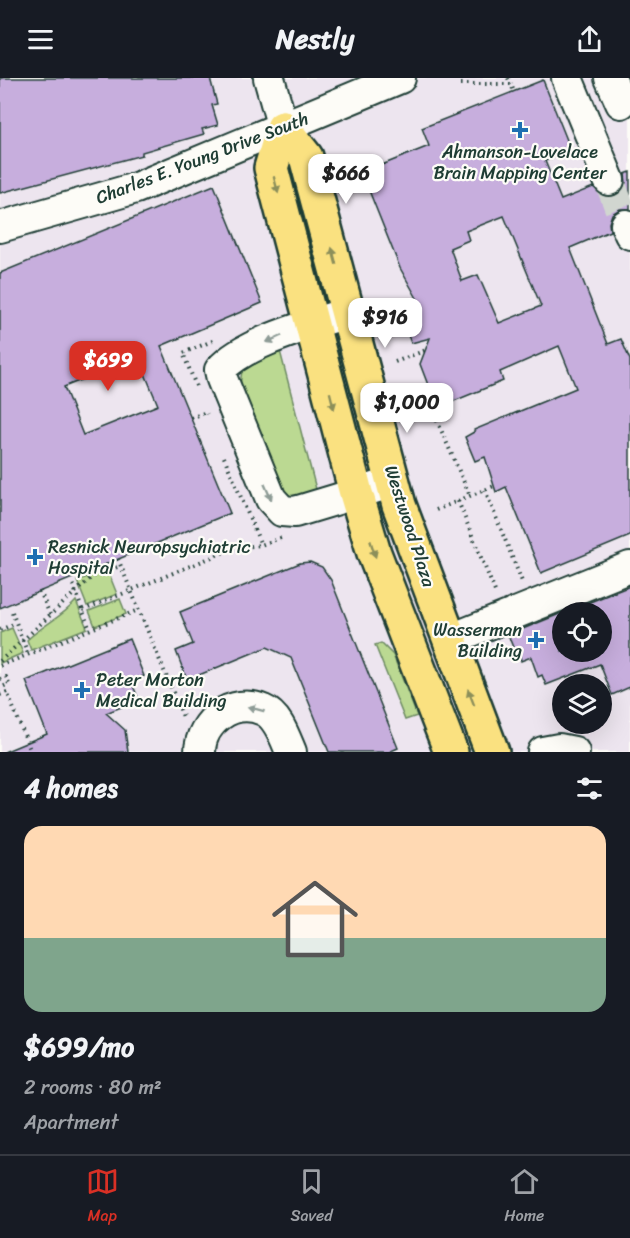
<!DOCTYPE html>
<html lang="en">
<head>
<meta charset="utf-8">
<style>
  body { margin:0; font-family:Sriracha,sans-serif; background:#20242c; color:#f1f3f6; height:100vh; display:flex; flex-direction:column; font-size:22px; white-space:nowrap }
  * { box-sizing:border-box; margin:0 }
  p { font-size:20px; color:#9ea1a6 }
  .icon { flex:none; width:33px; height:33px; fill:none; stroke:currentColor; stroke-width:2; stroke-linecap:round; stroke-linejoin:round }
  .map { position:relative; height:674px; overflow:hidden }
  .details { display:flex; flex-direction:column; background:#171b24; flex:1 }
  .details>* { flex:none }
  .buttons { position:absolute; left:552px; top:524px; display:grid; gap:12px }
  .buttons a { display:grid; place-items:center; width:60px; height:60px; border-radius:50%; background:#171b24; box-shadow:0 6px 24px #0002; font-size:30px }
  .price { position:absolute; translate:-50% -51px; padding:0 14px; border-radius:12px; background:#fff; color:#222; font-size:20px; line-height:39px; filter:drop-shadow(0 2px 3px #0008) }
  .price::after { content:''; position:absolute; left:50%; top:36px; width:18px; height:14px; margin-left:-9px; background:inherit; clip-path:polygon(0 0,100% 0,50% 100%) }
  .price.selected { background:#d93025; color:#fff }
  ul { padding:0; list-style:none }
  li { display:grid; align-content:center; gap:12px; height:318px; padding:0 24px }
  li+li { border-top:2px solid #363941 }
  li span { display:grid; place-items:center; height:186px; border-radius:18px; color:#555 }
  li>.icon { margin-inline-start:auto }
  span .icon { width:108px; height:108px; fill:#fffc; stroke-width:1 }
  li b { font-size:26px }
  h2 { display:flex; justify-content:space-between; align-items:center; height:72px; padding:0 24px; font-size:26px }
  header { display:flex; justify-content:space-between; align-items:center; height:78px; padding:0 24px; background:#171b24; font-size:27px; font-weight:800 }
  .tabs { display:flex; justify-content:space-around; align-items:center; height:84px; border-top:2px solid #363941; background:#171b24; font-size:16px; color:#9ea1a6 }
  .tabs a { display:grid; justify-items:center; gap:3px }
  .tabs .selected { color:#d93025 }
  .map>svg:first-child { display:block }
  .built { fill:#ede5ef; fill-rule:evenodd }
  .green { fill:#bbd992; stroke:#6d8b63; stroke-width:1.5 }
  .building { fill:#c7aedd; stroke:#1f3d34; stroke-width:1.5; fill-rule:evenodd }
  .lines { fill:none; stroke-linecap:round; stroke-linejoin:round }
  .minor-tunnel { stroke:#d1d6d0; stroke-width:30; stroke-dasharray:30 15; stroke-linecap:butt }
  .minor-casing { stroke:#1f3d34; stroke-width:34 }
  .major-casing { stroke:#1f3d34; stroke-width:38 }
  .path { stroke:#1f3d34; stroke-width:4; stroke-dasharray:1.5 4.5; stroke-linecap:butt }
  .minor { stroke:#fdfcf7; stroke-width:30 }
  .major { stroke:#fae180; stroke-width:33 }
  .oneway { fill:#8c8f5a }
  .oneway2 { fill:#8e9c96 }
  .poi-dot { fill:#1f6fb2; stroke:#fdfcf7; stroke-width:2 }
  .labels { text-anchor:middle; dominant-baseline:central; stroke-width:4.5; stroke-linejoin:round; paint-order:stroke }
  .poi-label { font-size:18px; fill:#1f3d34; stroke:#fdfcf7; text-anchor:start }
  .street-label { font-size:18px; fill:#1f3d34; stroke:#fdfcf7 }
</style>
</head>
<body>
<header><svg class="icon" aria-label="menu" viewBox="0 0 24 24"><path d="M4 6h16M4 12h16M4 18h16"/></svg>Nestly<svg class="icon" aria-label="share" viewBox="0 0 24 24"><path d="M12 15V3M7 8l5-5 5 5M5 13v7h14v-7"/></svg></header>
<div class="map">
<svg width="630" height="674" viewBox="0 0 630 674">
  <rect width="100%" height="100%" fill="#fdfcf7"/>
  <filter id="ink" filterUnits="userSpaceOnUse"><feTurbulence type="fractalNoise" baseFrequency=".0167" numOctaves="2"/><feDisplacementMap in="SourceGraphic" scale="12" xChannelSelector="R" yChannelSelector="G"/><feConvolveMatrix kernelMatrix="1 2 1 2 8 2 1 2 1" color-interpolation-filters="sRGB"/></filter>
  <g filter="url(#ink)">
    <path class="built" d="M0 0H630V674H0ZM562 534H602V573H562ZM562 606H602V645H562Z"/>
    <g class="green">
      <polygon points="280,273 317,415 295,421 279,409 240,308 242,292"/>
      <polygon points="107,491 117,516 87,528 77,503"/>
      <polygon points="120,521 126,536 95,548 89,533"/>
      <path d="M76 523 87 550 31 572 27 562C43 547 62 539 76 523Z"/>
      <polygon points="12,550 23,575 0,585 0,555"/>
      <polygon points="381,565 393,577 417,638 405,642 375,567"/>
    </g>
    <g class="building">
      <polygon points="0,0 210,0 217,26 212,27 218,47 202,51 204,56 142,74 142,77 0,115"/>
      <path d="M543 2 571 72 545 83 561 122 593 109 606 119 616 118 626 105 625 96 630 94V131H620L612 136 609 145 610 153 570 170 608 266 621 261 630 282V458L541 495 506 409 496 414 485 379 475 383 465 359 474 354V352L576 310 559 268 500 294 503 303 454 323 452 319 433 320 420 286 430 260 411 265 399 233 401 232 400 229 418 222 400 190 362 95 429 68 422 50ZM504 138 541 228 499 245 478 197 462 203 450 170 469 162 466 153Z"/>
      <path d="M214 107 262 225 161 268 230 435 0 530V195ZM138 279 158 327 83 357 64 309Z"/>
      <polygon points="310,484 322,489 331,502 398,670 389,674 329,674 291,580 267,569 187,602 176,573 193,566 180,534 300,485"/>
      <polygon points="630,508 630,609 612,617 600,586 546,607 542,597 538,599 531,579 521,583 520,578 517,579 508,557 562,535 562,573 602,573 602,534 565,534"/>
      <polygon points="129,561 144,598 131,603 139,622 106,635 125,652 128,674 4,674 47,656 26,603"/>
    </g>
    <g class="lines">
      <polyline class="minor-tunnel" points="609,102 626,147"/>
      <g class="minor-casing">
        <g id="minor">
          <polyline points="269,0 283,50"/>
          <polyline points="567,0 609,102"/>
          <polyline points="610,0 621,25"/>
          <polyline points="626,147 630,156"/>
          <polyline points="0,149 136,110 400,0"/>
          <path d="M349 234C314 246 244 264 220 292L222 301 271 421 282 433 295 434 394 404"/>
          <polyline points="449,562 630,489"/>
          <path d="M200 674C200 644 233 619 263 632 278 638 285 660 291 674"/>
          <polyline points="543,674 559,671 574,674"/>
        </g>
      </g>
      <g class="major-casing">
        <g id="major">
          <polyline points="283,50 306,79 399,427 492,674"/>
          <polyline points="283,50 271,90 356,415 374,475 451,674"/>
        </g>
      </g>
      <g class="path">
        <polyline points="508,0 511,6"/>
        <polyline points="461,6 511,6 514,14"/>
        <polyline points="395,284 426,272"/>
        <polyline points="196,308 183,275 215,262"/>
        <polyline points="191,340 206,334 207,336"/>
        <polyline points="410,340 435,338 470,418"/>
        <polyline points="224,379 261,467"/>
        <polyline points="485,412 523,506"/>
        <polyline points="458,423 496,516"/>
        <polyline points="436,432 494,408"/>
        <polyline points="118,481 184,641"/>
        <polyline points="73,507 90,552"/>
        <polyline points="40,513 50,537"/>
        <polyline points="83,532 234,470 261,467 283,459"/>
        <polyline points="12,534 28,576"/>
        <polyline points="0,552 16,545"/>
        <polyline points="0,583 92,499 120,488"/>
        <polyline points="0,588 138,532"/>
        <polyline points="0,601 6,599 9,606 0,610"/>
        <polyline points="0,617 7,614 31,674"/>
      </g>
      <use href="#minor" class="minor"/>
      <use href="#major" class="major"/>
    </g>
    <defs><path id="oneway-solid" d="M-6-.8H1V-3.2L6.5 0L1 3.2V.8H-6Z" transform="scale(1.5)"/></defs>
    <g class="oneway">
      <use href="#oneway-solid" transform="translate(276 107) rotate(75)"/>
      <use href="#oneway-solid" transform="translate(334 178) rotate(-105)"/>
      <use href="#oneway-solid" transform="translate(332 323) rotate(76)"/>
      <use href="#oneway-solid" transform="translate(373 471) rotate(72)"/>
      <use href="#oneway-solid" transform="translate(471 619) rotate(-111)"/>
    </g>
    <g class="oneway2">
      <use href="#oneway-solid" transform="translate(274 261) rotate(155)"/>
      <use href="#oneway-solid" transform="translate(268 414) rotate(66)"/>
      <use href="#oneway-solid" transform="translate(256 631) rotate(-165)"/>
    </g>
  </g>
  <g class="poi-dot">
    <path d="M517 43h6v6h6v6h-6v6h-6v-6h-6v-6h6z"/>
    <path d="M32 470h6v6h6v6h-6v6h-6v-6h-6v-6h6z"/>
    <path d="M533 553h6v6h6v6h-6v6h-6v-6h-6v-6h6z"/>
    <path d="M79 603h6v6h6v6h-6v6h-6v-6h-6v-6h6z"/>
  </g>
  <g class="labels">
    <g class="poi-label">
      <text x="520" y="74" text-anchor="middle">Ahmanson-Lovelace<tspan x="520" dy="21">Brain Mapping Center</tspan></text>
      <text x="48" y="469">Resnick Neuropsychiatric<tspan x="48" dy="21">Hospital</tspan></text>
      <text x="522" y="552" text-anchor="end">Wasserman<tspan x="522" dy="21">Building</tspan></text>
      <text x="96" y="602">Peter Morton<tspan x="96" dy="21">Medical Building</tspan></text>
    </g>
    <g class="street-label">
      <text transform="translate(202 80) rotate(-21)">Charles E. Young Drive South</text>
      <text transform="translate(410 448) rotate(72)">Westwood Plaza</text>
    </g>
  </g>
</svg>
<div class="buttons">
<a><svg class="icon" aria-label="locate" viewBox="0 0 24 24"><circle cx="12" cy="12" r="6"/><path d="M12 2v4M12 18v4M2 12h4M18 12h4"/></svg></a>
<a><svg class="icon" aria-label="layers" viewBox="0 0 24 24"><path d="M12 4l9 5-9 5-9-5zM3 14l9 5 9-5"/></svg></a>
</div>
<b class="price" style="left:346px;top:127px">$666</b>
<b class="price" style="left:385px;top:271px">$916</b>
<b class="price selected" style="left:108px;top:314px">$699</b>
<b class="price" style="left:407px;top:356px">$1,000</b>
</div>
<section class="details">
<h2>4 homes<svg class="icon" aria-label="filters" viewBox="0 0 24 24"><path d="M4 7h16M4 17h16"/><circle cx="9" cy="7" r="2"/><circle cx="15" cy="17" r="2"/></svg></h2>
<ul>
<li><span style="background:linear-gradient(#ffd9b3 60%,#7fa58c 0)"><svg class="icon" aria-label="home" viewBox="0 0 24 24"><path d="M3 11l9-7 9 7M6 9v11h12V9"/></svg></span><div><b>$699/mo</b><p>2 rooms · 80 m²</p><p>Apartment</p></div></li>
</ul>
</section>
<nav class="tabs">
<a class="selected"><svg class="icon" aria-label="map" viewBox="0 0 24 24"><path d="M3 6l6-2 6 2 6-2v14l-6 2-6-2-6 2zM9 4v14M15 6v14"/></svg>Map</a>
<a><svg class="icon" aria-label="saved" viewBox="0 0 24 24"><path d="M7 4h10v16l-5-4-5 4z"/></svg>Saved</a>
<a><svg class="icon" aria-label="home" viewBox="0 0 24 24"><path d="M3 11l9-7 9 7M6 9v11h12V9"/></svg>Home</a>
</nav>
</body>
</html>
